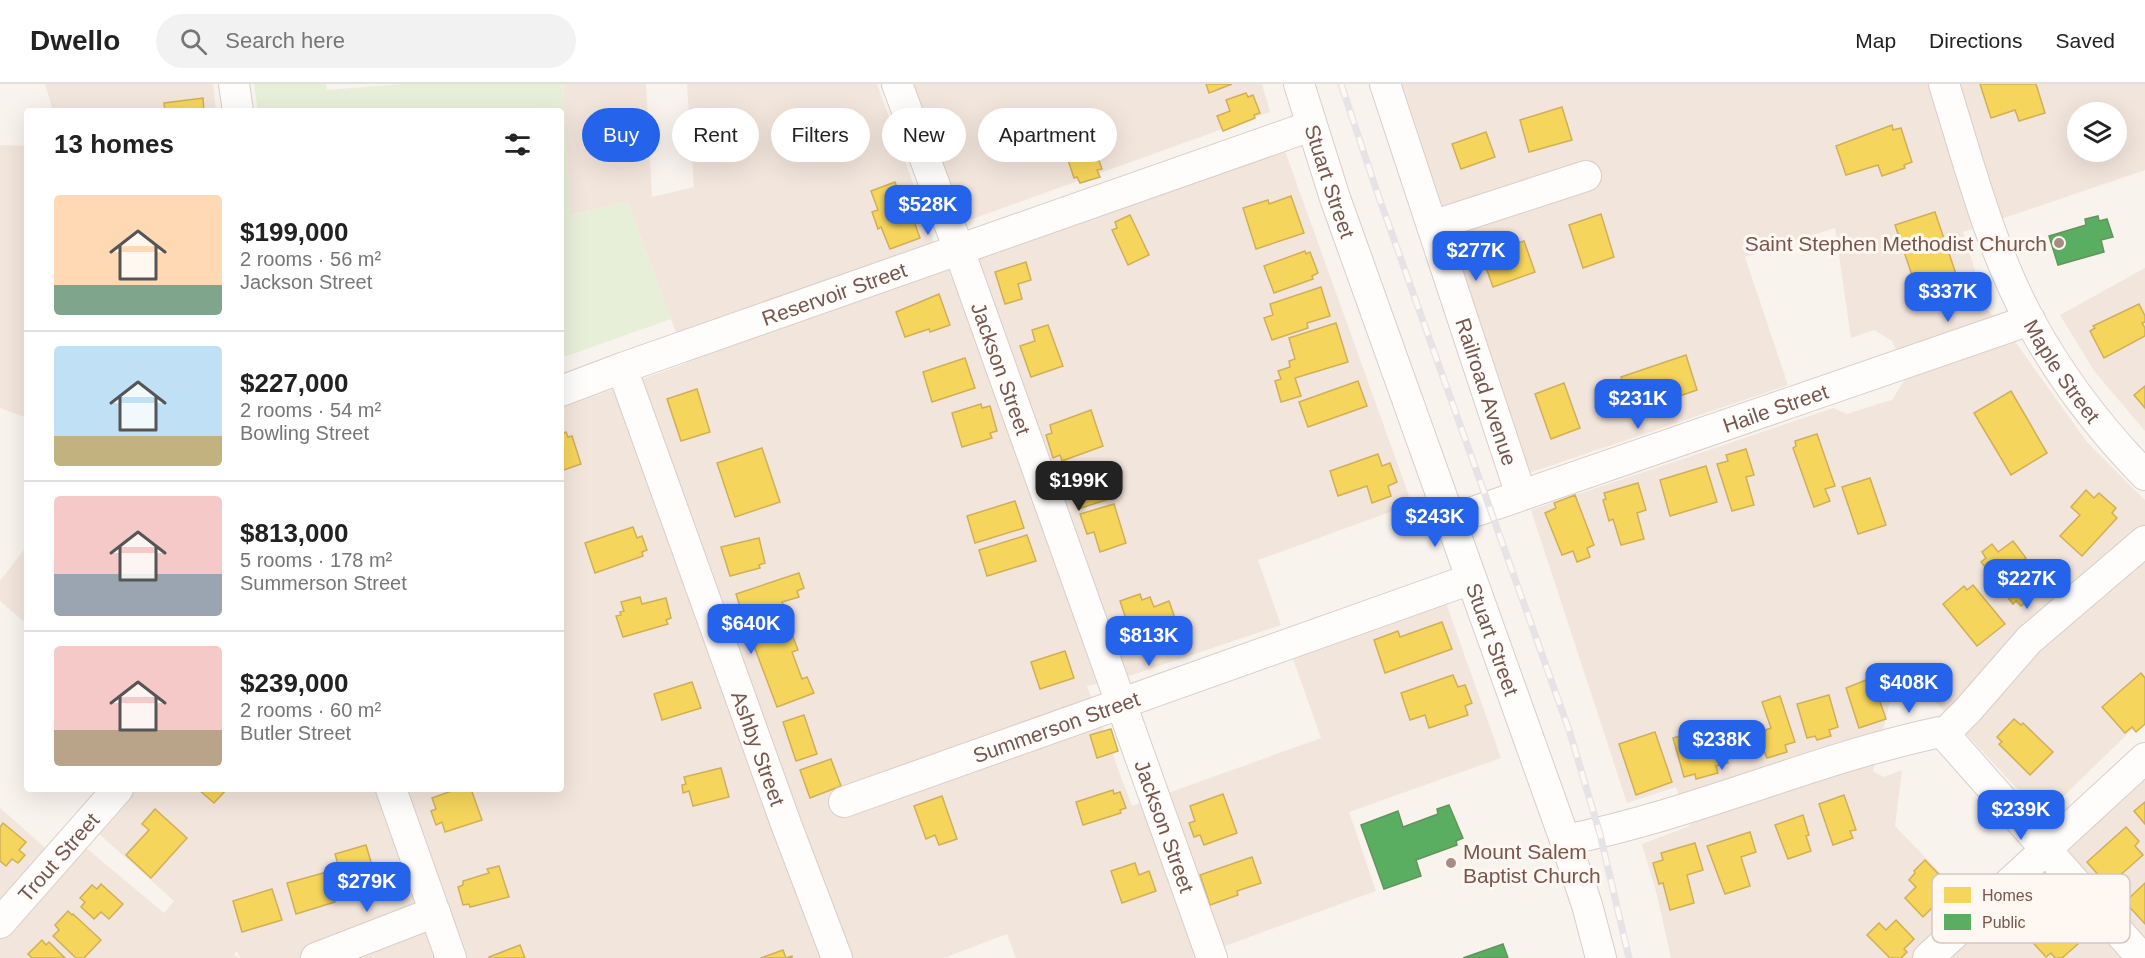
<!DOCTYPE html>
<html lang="en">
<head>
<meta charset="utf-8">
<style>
  body { margin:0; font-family:Arial,sans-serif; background:#f2f2f2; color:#222; height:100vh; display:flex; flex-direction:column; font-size:22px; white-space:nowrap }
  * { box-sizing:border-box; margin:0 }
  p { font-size:20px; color:#767676 }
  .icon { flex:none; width:33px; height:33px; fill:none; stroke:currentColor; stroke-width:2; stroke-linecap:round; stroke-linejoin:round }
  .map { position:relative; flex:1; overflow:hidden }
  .panel { position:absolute; left:24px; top:24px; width:540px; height:684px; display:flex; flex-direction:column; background:#fff; border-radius:6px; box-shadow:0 6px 24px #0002 }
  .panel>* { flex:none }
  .guide { position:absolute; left:582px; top:24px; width:570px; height:54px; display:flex; gap:12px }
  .buttons { position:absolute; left:2067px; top:18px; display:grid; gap:12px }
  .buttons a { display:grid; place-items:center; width:60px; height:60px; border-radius:50%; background:#fff; box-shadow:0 6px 24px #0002; font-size:30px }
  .price { position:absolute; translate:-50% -51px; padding:0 14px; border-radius:12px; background:#2563eb; color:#fff; font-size:20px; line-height:39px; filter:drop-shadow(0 2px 3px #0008) }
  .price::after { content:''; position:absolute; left:50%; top:36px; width:18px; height:14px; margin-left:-9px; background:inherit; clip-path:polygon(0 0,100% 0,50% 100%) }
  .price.on { background:#222; color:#fff }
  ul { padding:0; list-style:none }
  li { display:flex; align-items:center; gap:18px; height:150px; padding:0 30px }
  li+li { border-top:2px solid #e0e0e0 }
  li span { display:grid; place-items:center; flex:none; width:168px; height:120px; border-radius:6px; color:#555 }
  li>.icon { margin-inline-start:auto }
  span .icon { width:72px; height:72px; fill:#fffc; stroke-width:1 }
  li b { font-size:26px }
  h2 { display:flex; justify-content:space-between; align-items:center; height:72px; padding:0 30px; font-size:26px }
  .tag { padding:0 21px; border-radius:27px; background:#fff; box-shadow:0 6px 24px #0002; font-size:21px; line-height:54px }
  .tag.on { background:#2563eb; color:#fff }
  header { display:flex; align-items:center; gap:36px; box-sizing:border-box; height:84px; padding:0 30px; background:#fff; border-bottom:2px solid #e0e0e0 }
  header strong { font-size:28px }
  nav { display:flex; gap:33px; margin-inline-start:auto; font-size:21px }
  .search { width:420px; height:54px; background:#f2f2f2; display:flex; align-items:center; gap:15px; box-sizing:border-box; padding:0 21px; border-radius:33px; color:#767676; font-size:22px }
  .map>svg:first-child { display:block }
  .residential { fill:#f2e5dc; fill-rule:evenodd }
  .green { fill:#e8efd9 }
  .homes { fill:#f6d55c; stroke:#d0af57; stroke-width:1.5 }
  .public { fill:#5aae61; stroke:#63945b; stroke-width:1.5 }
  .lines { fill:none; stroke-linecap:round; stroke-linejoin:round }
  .minor-casing { stroke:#d8ceca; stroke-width:32 }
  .minor { stroke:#fefdfc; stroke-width:30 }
  .rail-casing { stroke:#e5e3e6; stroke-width:7 }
  .rail { stroke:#fff7f1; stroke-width:4.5; stroke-dasharray:14; stroke-linecap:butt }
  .poi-dot { fill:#a58d85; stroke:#fff7f1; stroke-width:2 }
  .labels { text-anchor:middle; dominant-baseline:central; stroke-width:6; stroke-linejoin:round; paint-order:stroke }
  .street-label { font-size:21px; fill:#78564c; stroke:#fff7f1 }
  .poi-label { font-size:21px; fill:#78564c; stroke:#fff7f1; text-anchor:end }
  .key { fill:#fff7f1; stroke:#d6c7c0; stroke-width:1.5 }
  .key-label { font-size:16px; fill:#78564c }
</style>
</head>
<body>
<header>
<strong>Dwello</strong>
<div class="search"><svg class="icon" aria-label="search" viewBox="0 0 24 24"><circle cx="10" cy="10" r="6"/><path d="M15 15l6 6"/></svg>Search here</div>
<nav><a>Map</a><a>Directions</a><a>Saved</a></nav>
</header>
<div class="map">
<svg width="2145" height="874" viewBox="0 0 2145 874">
  <rect width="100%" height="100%" fill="#f9f3ee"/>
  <g class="residential">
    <polygon points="45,0 213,0 216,27 53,27"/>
    <polygon points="563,0 646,0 652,113 694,103 687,0 877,0 929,143 943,188 980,173 1285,67 1412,420 1258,476 1281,541 1129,592 1087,602 1132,722 1321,654 1293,575 1446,519 1501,674 1349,728 1376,807 1192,874 1016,874 1007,850 944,874 240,874 237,867 234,870 238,874 0,874 0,724 67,783 85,763 164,829 174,817 98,749 136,705 561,705 561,324 687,279 628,118 571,131"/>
    <polygon points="913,0 1262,0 1270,28 964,138"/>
    <path d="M1390 0H2145V86L1963 148 1987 225 2014 256 2087 358 2145 416V633L2043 732 1919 600 1892 609 1873 687 1883 693 1902 686 1895 742 1989 839 2069 766 2145 693V874H1671L1657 811 1642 760 1690 742 1676 703 1627 719 1531 426 1833 324 1847 330 1881 319 1892 316 1907 292 1892 257 1874 246 1851 254 1835 144 1745 173 1788 301 1520 392ZM2078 28H2116V68H2078Z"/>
    <polygon points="0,61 27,62 27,334 0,324"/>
    <polygon points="2145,184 2145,347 2095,288 2060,231"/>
    <polygon points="27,462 27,540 0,517 0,497"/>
  </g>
  <polygon class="green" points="254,0 326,0 327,6 401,0 563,0 571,131 628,118 671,235 561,274 561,27 258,27"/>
  <g class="homes">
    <polygon points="1206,0 1232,0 1209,9"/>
    <polygon points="1980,0 2036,0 2045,29 2019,37 2015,26 1991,34"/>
    <polygon points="1246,9 1248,13 1253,11 1260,29 1254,31 1255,34 1223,47 1217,32 1230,27 1226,16"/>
    <polygon points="203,14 204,27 165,27 164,19"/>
    <polygon points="1562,23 1572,56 1529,68 1520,36"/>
    <polygon points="1085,37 1102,85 1097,86 1100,93 1080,99 1077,93 1074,94 1058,46"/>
    <polygon points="1892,41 1893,46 1901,44 1912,78 1904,81 1905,84 1882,92 1878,81 1846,91 1836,62"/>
    <polygon points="1486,48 1495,73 1461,85 1452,60"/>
    <polygon points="895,98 907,130 911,129 920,154 890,165 881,143 878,145 872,128 878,126 871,107"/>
    <polygon points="1291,112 1304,149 1256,165 1243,124 1268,116 1269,120"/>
    <polygon points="1935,128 1956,190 1916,203 1895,141"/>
    <polygon points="1601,130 1614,173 1583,184 1569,141"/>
    <polygon points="1130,131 1149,171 1128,181 1112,146 1117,144 1115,138"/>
    <polygon points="1524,157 1535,188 1493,203 1482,172"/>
    <polygon points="1305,167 1306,170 1310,168 1318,189 1312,192 1313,195 1274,209 1264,182"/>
    <polygon points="1026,178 1031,196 1018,200 1022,215 1005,220 995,188"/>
    <polygon points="1321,203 1330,232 1307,239 1308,244 1272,256 1264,234 1273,231 1270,220"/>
    <polygon points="939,210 950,241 930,248 929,245 905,253 896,228"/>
    <polygon points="2139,220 2145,232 2145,238 2142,239 2145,244 2145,252 2104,274 2090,247 2095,244 2093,242"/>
    <polygon points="1336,239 1348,278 1295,294 1301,312 1281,318 1275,297 1281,295 1278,287 1290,283 1289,277 1295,275 1289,254"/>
    <polygon points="1048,241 1063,282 1031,293 1020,262 1035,257 1032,246"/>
    <polygon points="1686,271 1697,306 1633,328 1621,293"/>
    <polygon points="965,274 975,304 932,318 923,288"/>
    <polygon points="1358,297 1367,322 1308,343 1299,318"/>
    <polygon points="1564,299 1580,344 1551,355 1535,310"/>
    <polygon points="2145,302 2145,324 2134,311"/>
    <polygon points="697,305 710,348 681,357 667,315"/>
    <polygon points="2011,307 2047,369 2011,391 1974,329"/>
    <polygon points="981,320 982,324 990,322 997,347 990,349 992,354 962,363 952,329"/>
    <polygon points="1091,326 1103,362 1062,377 1060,371 1053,374 1046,351 1052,349 1050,341"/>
    <polygon points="566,348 568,353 572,352 581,380 561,387 561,350"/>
    <polygon points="1817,350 1835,402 1825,405 1830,417 1814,423 1793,364 1796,362 1795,357"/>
    <polygon points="762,364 780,418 735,433 717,379"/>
    <polygon points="1746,365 1754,391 1746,393 1754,421 1732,427 1717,380 1728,377 1726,371"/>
    <polygon points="1378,370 1382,382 1390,379 1397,398 1388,402 1391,412 1372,419 1367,402 1338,412 1330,387"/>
    <polygon points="1706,382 1717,418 1670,432 1660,396"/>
    <polygon points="1103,388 1112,414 1078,425 1069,399"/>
    <polygon points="1870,394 1886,441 1858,450 1842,403"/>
    <polygon points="1638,399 1646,426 1637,429 1644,455 1621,461 1613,435 1609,437 1603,416 1606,415 1604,409"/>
    <polygon points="2086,406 2094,414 2099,409 2116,424 2112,429 2117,434 2082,472 2060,452 2080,431 2071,423"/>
    <polygon points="1575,411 1594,461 1587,464 1590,473 1577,478 1573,467 1562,471 1545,429 1556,424 1554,419"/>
    <polygon points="1015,417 1024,444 975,459 967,432"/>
    <polygon points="1114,420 1126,459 1100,468 1094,448 1087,450 1080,430"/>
    <polygon points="633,443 637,454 642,452 647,466 642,468 643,472 595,489 585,459"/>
    <polygon points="1027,451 1036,477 987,492 979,466"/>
    <polygon points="759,454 765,479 759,481 760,484 730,492 721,463"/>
    <polygon points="2013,457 2026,474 2023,476 2030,486 2025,489 2039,508 2021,522 2016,517 2013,520 1981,478 1986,474 1982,468 1992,460 1998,468"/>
    <polygon points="799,489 804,504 797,507 799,513 782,518 784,522 744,535 736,510"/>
    <polygon points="1973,501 2005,540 1977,562 1943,520 1964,502 1967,506"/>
    <polygon points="1140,510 1142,516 1150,513 1154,523 1169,517 1177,540 1133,556 1120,517"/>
    <polygon points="640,513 642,520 666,514 671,534 666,536 668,540 623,553 616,532 621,531 620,528 624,527 621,518"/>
    <polygon points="1442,538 1452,565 1385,589 1374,556 1398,547 1400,553"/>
    <polygon points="791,548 798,566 792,568 802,595 807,593 814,609 777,623 754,562 756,561 755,557 766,552 768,557"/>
    <polygon points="1065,567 1074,594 1040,605 1031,578"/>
    <polygon points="2141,589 2145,594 2145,640 2136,648 2132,643 2125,649 2102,623"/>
    <polygon points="1453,591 1458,603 1465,601 1472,619 1465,622 1468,631 1429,644 1425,631 1410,636 1401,609"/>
    <polygon points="1866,596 1871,611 1877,609 1886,635 1859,644 1846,604"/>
    <polygon points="692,598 701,624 662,636 654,610"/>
    <polygon points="1829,611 1838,643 1829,646 1831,652 1817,656 1815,652 1807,654 1797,620"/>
    <polygon points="1780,612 1795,658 1785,661 1787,668 1767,674 1764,667 1754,670 1748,652 1771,644 1762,618"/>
    <polygon points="804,631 817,670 796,677 783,638"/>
    <polygon points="2014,635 2021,641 2023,639 2053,668 2030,691 1999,660 2002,658 1997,653"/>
    <polygon points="1111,645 1118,667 1097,674 1090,651"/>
    <polygon points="1655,648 1672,698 1636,711 1619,660"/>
    <polygon points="1687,650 1688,655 1707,650 1710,662 1722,659 1728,679 1716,682 1718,689 1696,695 1695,690 1684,693 1673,654"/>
    <polygon points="831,675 841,702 810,714 800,686"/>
    <polygon points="721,684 729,713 693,722 689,707 683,709 682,701 686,700 684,693"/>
    <polygon points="198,705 227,705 214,719"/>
    <polygon points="457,705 471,705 482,736 445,748 442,738 436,741 431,727 436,725 432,714"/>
    <polygon points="1113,706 1114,710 1120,708 1126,724 1120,726 1121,729 1083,741 1076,718"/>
    <polygon points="1223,710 1237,749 1204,761 1200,751 1194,753 1189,739 1195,737 1190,722"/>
    <polygon points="1844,711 1856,746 1850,747 1853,754 1833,761 1819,720"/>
    <polygon points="942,712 957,755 939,761 935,751 926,755 914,722"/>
    <polygon points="2145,718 2145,740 2134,727"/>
    <polygon points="155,725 187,754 151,794 126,771 149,746 142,740"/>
    <polygon points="1803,731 1809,751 1806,752 1811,767 1788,775 1775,741"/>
    <polygon points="3,739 26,758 19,766 25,771 18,779 12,775 6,782 0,777 0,743"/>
    <polygon points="2126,743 2139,757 2135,762 2143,771 2108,802 2087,778"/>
    <polygon points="1750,748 1756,768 1741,773 1750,802 1725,810 1707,762"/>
    <polygon points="1695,759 1703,786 1687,791 1694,819 1670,826 1663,799 1659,800 1653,779 1663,776 1661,769"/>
    <polygon points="366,761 379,805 348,814 335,770"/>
    <polygon points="1252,773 1261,799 1237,807 1238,811 1210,821 1200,791"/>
    <polygon points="1925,776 1959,811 1942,828 1935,821 1923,833 1905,814 1916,803 1909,796 1915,789 1914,787"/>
    <polygon points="1135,779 1139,791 1149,787 1156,807 1122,819 1111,787"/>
    <polygon points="499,782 509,813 470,823 469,820 463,821 458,803 463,801 463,797 489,789 487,785"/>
    <polygon points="327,788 335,818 296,830 287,799"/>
    <polygon points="2145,799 2145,840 2125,818"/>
    <polygon points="101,800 123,820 109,835 101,828 94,835 81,823 85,818 80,814 92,801 97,805"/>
    <polygon points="272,805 282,836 242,848 233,817"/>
    <polygon points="2040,819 2078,860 2062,874 2055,874 2051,869 2046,873 2017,841"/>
    <polygon points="68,827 72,831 73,830 101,856 84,874 76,874 53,852 59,846 55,841"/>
    <polygon points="1896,836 1914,855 1904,865 1907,868 1901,874 1890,874 1867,851 1879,839 1886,846"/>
    <polygon points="42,856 46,861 49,858 65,874 32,874 28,870"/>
    <polygon points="520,861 525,874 489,874 489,873"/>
    <polygon points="783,866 786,874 792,872 792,874 761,874"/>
  </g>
  <g class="public">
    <polygon points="2098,132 2099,137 2107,135 2113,153 2101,156 2104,168 2058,181 2049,152 2086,141 2085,135"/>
    <polygon points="1449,721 1463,754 1456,757 1457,761 1416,776 1421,792 1384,805 1361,741 1398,727 1403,743 1438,730 1437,725"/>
    <polygon points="1503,860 1508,874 1463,874"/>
  </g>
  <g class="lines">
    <g class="minor-casing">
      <g id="minor">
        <polyline points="234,0 238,27"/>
        <path id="s1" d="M897 0 959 166 1212 874"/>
        <path id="s2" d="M1299 0 1335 114 1565 756 1587 821 1601 874"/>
        <path id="s3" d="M1385 0 1521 411"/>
        <path id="s4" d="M1944 0C1969 80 1990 163 2030 237 2061 294 2100 345 2145 391"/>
        <polyline points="1432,142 1586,92"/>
        <path id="s5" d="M622 284 786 740 837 874"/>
        <path id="s6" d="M561 307 622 284 1311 42"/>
        <path id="s7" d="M1450 436 2030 236"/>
        <polyline points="1944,650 2142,874"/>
        <polyline points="391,705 451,874"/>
        <path id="s8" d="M844 718 1471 495"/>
        <path d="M1565 756C1693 731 1813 675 1940 648L1944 650 1968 626 2029 556 2145 457"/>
        <path id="s9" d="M0 839 118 705"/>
        <polyline points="316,874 435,828"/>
        <polyline points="1928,874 2145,674"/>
      </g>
    </g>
    <use href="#minor" class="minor"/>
    <g class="rail-casing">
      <polyline id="rail" points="1341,0 1376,105 1570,649 1600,750 1629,874"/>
    </g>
    <use href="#rail" class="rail"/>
  </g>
  <g class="poi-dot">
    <circle cx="2059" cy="159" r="6"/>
    <circle cx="1451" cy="779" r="6"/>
  </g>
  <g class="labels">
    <g class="street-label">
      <text stroke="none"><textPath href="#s2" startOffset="102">Stuart Street</textPath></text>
      <text stroke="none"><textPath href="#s6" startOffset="290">Reservoir Street</textPath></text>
      <text stroke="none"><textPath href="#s1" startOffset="303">Jackson Street</textPath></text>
      <text stroke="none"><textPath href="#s4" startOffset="312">Maple Street</textPath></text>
      <text stroke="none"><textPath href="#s3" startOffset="324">Railroad Avenue</textPath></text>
      <text stroke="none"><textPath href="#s7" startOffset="344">Haile Street</textPath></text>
      <text stroke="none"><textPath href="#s2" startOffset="588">Stuart Street</textPath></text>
      <text stroke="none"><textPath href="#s8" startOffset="225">Summerson Street</textPath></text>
      <text stroke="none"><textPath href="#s5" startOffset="404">Ashby Street</textPath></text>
      <text stroke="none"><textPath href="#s1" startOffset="789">Jackson Street</textPath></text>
      <text stroke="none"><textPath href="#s9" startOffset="88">Trout Street</textPath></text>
    </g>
    <g class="poi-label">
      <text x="2047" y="159">Saint Stephen Methodist Church</text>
      <text x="1463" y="767" text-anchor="start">Mount Salem<tspan x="1463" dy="24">Baptist Church</tspan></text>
    </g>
  </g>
  <rect x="1932" y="790" width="198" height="69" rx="9" class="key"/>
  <rect x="1944" y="803" width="27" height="16" fill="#f6d55c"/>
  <rect x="1944" y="830" width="27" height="16" fill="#5aae61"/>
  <g class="key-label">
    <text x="1982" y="817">Homes</text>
    <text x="1982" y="844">Public</text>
  </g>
</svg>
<div class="buttons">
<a><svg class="icon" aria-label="layers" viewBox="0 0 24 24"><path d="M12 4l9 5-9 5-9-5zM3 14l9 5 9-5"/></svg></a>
</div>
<b class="price" style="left:928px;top:152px">$528K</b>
<b class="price" style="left:1476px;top:198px">$277K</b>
<b class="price" style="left:1948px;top:239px">$337K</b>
<b class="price" style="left:1638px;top:346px">$231K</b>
<b class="price on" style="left:1079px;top:428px">$199K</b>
<b class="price" style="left:1435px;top:464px">$243K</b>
<b class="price" style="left:2027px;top:526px">$227K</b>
<b class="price" style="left:751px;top:571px">$640K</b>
<b class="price" style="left:1149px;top:583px">$813K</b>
<b class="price" style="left:1909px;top:630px">$408K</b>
<b class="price" style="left:1722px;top:687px">$238K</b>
<b class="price" style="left:2021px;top:757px">$239K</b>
<b class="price" style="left:367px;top:829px">$279K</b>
<div class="guide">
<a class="tag on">Buy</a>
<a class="tag">Rent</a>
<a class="tag">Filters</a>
<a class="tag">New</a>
<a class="tag">Apartment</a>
</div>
<section class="panel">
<h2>13 homes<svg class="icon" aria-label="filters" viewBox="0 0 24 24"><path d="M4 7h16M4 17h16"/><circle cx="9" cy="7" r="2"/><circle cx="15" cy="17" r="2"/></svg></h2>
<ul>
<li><span style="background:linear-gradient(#ffd9b3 75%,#7fa58c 0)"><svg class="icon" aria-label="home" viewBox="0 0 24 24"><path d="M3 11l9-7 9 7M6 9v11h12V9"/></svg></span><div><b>$199,000</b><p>2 rooms · 56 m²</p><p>Jackson Street</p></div></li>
<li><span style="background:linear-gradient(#bfe0f5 75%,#c2b280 0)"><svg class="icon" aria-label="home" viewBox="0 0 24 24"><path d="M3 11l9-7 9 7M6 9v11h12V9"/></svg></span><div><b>$227,000</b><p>2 rooms · 54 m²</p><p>Bowling Street</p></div></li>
<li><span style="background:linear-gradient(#f6c9c9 65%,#9aa5b1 0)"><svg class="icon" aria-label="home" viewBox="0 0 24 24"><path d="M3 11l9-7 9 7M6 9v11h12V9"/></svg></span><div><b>$813,000</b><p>5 rooms · 178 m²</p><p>Summerson Street</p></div></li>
<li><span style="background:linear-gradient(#f6c9c9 70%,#b9a48a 0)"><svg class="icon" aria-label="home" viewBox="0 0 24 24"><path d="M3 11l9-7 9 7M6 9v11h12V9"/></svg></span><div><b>$239,000</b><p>2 rooms · 60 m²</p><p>Butler Street</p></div></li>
</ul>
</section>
</div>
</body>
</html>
